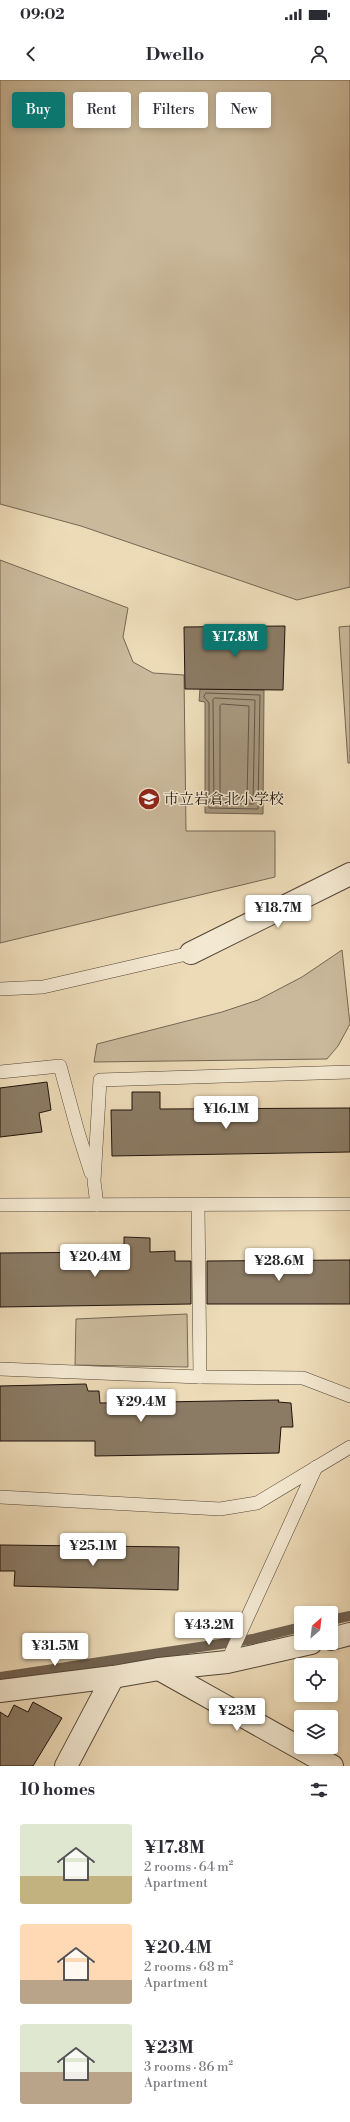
<!DOCTYPE html>
<html lang="en">
<head>
<meta charset="utf-8">
<style>
  body { margin:0; font-family:"Libre Bodoni","Noto Serif JP",serif; background:#f2f2f3; color:#2b2b33; height:100vh; display:flex; flex-direction:column; font-size:15px; white-space:nowrap }
  * { box-sizing:border-box; margin:0 }
  p { font-size:13px; color:#7c7c81 }
  .icon { flex:none; width:22px; height:22px; fill:none; stroke:currentColor; stroke-width:2; stroke-linecap:round; stroke-linejoin:round }
  .map { position:relative; height:1686px; overflow:hidden }
  .drawer { display:flex; flex-direction:column; background:#fff; flex:1 }
  .drawer>* { flex:none }
  .guide { position:absolute; left:12px; top:12px; width:326px; height:36px; display:flex; gap:8px }
  .needle { width:26px; rotate:28deg }
  .tools { position:absolute; left:294px; top:1526px; display:grid; gap:8px }
  .tools a { display:grid; place-items:center; width:44px; height:44px; border-radius:4px; background:#fff; box-shadow:0 2px 6px #0003; font-size:20px }
  .price { position:absolute; translate:-50% -34px; padding:0 9px; border-radius:4px; background:#fff; color:#222; font-size:13px; line-height:26px; filter:drop-shadow(0 1px 2px #0008) }
  .price::after { content:''; position:absolute; left:50%; top:24px; width:12px; height:9px; margin-left:-6px; background:inherit; clip-path:polygon(0 0,100% 0,50% 100%) }
  .price.active { background:#0f766e; color:#fff }
  ul { padding:0; list-style:none }
  li { display:flex; align-items:center; gap:12px; height:100px; padding:0 20px }
  li span { display:grid; place-items:center; flex:none; width:112px; height:80px; border-radius:4px; color:#555 }
  li>.icon { margin-inline-start:auto }
  span .icon { width:48px; height:48px; fill:#fffc; stroke-width:1 }
  li b { font-size:17px }
  h2 { display:flex; justify-content:space-between; align-items:center; height:48px; padding:0 20px; font-size:17px }
  .pill { padding:0 14px; border-radius:4px; background:#fff; box-shadow:0 2px 6px #0003; font-size:14px; line-height:36px }
  .pill.active { background:#0f766e; color:#fff }
  .status { display:flex; justify-content:space-between; align-items:center; height:28px; padding:0 20px; background:#fff; direction:ltr }
  .status svg { height:11px; fill:currentColor }
  header { display:flex; justify-content:space-between; align-items:center; height:52px; padding:0 20px; background:#fff; font-size:18px; font-weight:800 }
  .map>svg:first-child { display:block }
  .green { fill:#cab99b; stroke:#756654 }
  .water { fill:#a7977e; stroke:#716250 }
  .lines { fill:none; stroke-linecap:round; stroke-linejoin:round }
  .shore { stroke:#645545; stroke-width:1 }
  .stream { stroke:#716250; stroke-width:10 }
  .building { fill:#8b7b65; stroke:#20130c }
  .lane-casing { stroke:#534537; stroke-width:14 }
  .street-casing { stroke:#534537; stroke-width:24 }
  .lane { stroke:#f3e8d1; stroke-width:13 }
  .street { stroke:#f3e8d1; stroke-width:22 }
  .labels { text-anchor:middle; dominant-baseline:central; stroke-width:3; stroke-linejoin:round; paint-order:stroke }
  .poi-label { font-size:15px; fill:#20130c; stroke:#f3e8d1; text-anchor:start }
</style>
</head>
<body>
<div class="status"><b>09:02</b><svg viewBox="0 0 49 12"><path d="M0 12V9h3v3zM5 12V6h3v6zM10 12V3h3v9zM15 12V0h3v12zM26 1h20v11H26zM47 4h2v5h-2z"/></svg></div>
<header><svg class="icon" aria-label="back" viewBox="0 0 24 24"><path d="M15 5l-7 7 7 7"/></svg>Dwello<svg class="icon" aria-label="person" viewBox="0 0 24 24"><circle cx="12" cy="8" r="4"/><path d="M4 21q1-7 8-7t8 7"/></svg></header>
<div class="map">
<svg width="350" height="1686" viewBox="0 0 350 1686">
  <rect width="100%" height="100%" fill="#eddbb8"/>
  <filter id="stains"><feTurbulence type="fractalNoise" baseFrequency=".005" numOctaves="4"/><feColorMatrix values="0 0 0 0 .2 0 0 0 0 .09 0 0 0 0 .02 0 0 0 .5 -.17"/></filter>
  <radialGradient id="worn" r=".72"><stop offset=".6" stop-color="#630" stop-opacity="0"/><stop offset="1" stop-color="#630" stop-opacity=".3"/></radialGradient>
  <g class="green">
    <polygon points="0,0 350,0 350,507 297,520 81,446 0,424"/>
    <polygon points="0,480 128,528 123,557 133,582 153,593 184,595 186,751 275,751 275,797 0,863"/>
    <polygon points="350,546 350,683 348,683 339,547"/>
    <polygon points="342,870 350,944 338,966 327,979 94,982 97,964 222,932 258,920 302,897"/>
    <polygon points="187,1234 188,1287 75,1285 76,1239"/>
  </g>
  <polygon class="water" points="200,609 264,610 263,734 205,733 205,622 199,621"/>
  <g class="lines">
    <g class="shore">
      <polygon points="206,613 260,615 258,729 209,728 209,623 204,617"/>
      <polygon points="215,618 255,620 253,724 214,723 213,620"/>
      <polygon points="222,624 249,626 247,718 220,717 220,626"/>
    </g>
    <g class="stream">
      <polyline points="331,1540 350,1536"/>
      <polyline points="0,1597 253,1559 301,1547"/>
    </g>
  </g>
  <g class="building">
    <polygon points="285,546 283,610 185,609 184,547"/>
    <polygon points="47,1002 51,1030 39,1033 42,1052 0,1057 0,1008"/>
    <polygon points="132,1012 160,1012 160,1029 350,1028 350,1072 112,1076 111,1030 132,1030"/>
    <polygon points="124,1157 150,1158 150,1172 175,1171 175,1181 191,1181 191,1224 0,1227 0,1173 124,1172"/>
    <polygon points="350,1180 350,1224 207,1224 207,1181"/>
    <polygon points="86,1304 88,1311 99,1311 100,1323 279,1320 278,1322 291,1323 293,1347 281,1347 279,1373 95,1376 95,1361 0,1361 0,1306"/>
    <polygon points="0,1465 179,1467 178,1510 14,1506 15,1491 0,1491"/>
    <polygon points="33,1622 62,1638 33,1686 0,1686 0,1632 8,1637 14,1625 28,1632"/>
  </g>
  <g class="lines">
    <g class="lane-casing">
      <g id="lane">
        <polyline points="0,909 43,907 191,873"/>
        <polyline points="0,992 60,986 78,1052 91,1093"/>
        <polyline points="0,1125 350,1124"/>
        <polyline points="97,1125 94,1101 100,1000 350,992"/>
        <polyline points="198,1126 200,1297"/>
        <polyline points="0,1289 200,1297 303,1298 350,1316"/>
        <polyline points="0,1417 220,1429 257,1423 350,1367"/>
        <polyline points="227,1582 316,1387"/>
      </g>
    </g>
    <g class="street-casing">
      <g id="street">
        <polyline points="191,873 350,794"/>
        <polyline points="331,1559 350,1554"/>
        <polyline points="159,1589 332,1686"/>
        <polyline points="0,1611 113,1597 159,1589 227,1582 311,1563"/>
        <polyline points="66,1686 113,1597"/>
      </g>
    </g>
    <use href="#lane" class="lane"/>
    <use href="#street" class="street"/>
  </g>
  <defs>
    <g id="school-disc" transform="scale(1.15)"><circle r="9.5" fill="#8f2418" stroke="#f3e8d1"/><path d="M0-5L7-2L0 1L-7-2ZM-4 1L0 2.5L4 1V4Q0 6-4 4Z" fill="#fff"/></g>
  </defs>
  <g fill-rule="evenodd">
    <use href="#school-disc" x="149" y="719"/>
  </g>
  <g class="labels">
    <g class="poi-label">
      <text x="164" y="719">市立岩倉北小学校</text>
    </g>
  </g>
  <rect width="100%" height="100%" filter="url(#stains)"/>
  <rect width="100%" height="100%" fill="url(#worn)"/>
</svg>
<div class="tools">
<a><svg class="needle" viewBox="-14 -14 28 28"><path d="M0-13l5 13h-10z" fill="#e53935"/><path d="M0 13l5-13h-10z" fill="#7c7c81"/></svg></a>
<a><svg class="icon" aria-label="locate" viewBox="0 0 24 24"><circle cx="12" cy="12" r="6"/><path d="M12 2v4M12 18v4M2 12h4M18 12h4"/></svg></a>
<a><svg class="icon" aria-label="layers" viewBox="0 0 24 24"><path d="M12 4l9 5-9 5-9-5zM3 14l9 5 9-5"/></svg></a>
</div>
<b class="price active" style="left:235px;top:578px">¥17.8M</b>
<b class="price" style="left:278px;top:849px">¥18.7M</b>
<b class="price" style="left:226px;top:1050px">¥16.1M</b>
<b class="price" style="left:95px;top:1198px">¥20.4M</b>
<b class="price" style="left:279px;top:1202px">¥28.6M</b>
<b class="price" style="left:141px;top:1343px">¥29.4M</b>
<b class="price" style="left:93px;top:1487px">¥25.1M</b>
<b class="price" style="left:209px;top:1566px">¥43.2M</b>
<b class="price" style="left:55px;top:1587px">¥31.5M</b>
<b class="price" style="left:237px;top:1652px">¥23M</b>
<div class="guide">
<a class="pill active">Buy</a>
<a class="pill">Rent</a>
<a class="pill">Filters</a>
<a class="pill">New</a>
</div>
</div>
<section class="drawer">
<h2>10 homes<svg class="icon" aria-label="filters" viewBox="0 0 24 24"><path d="M4 7h16M4 17h16"/><circle cx="9" cy="7" r="2"/><circle cx="15" cy="17" r="2"/></svg></h2>
<ul>
<li><span style="background:linear-gradient(#dfe7d0 65%,#c2b280 0)"><svg class="icon" aria-label="home" viewBox="0 0 24 24"><path d="M3 11l9-7 9 7M6 9v11h12V9"/></svg></span><div><b>¥17.8M</b><p>2 rooms · 64 m²</p><p>Apartment</p></div></li>
<li><span style="background:linear-gradient(#ffd9b3 70%,#b9a48a 0)"><svg class="icon" aria-label="home" viewBox="0 0 24 24"><path d="M3 11l9-7 9 7M6 9v11h12V9"/></svg></span><div><b>¥20.4M</b><p>2 rooms · 68 m²</p><p>Apartment</p></div></li>
<li><span style="background:linear-gradient(#dfe7d0 60%,#b9a48a 0)"><svg class="icon" aria-label="home" viewBox="0 0 24 24"><path d="M3 11l9-7 9 7M6 9v11h12V9"/></svg></span><div><b>¥23M</b><p>3 rooms · 86 m²</p><p>Apartment</p></div></li>
</ul>
</section>
</body>
</html>
